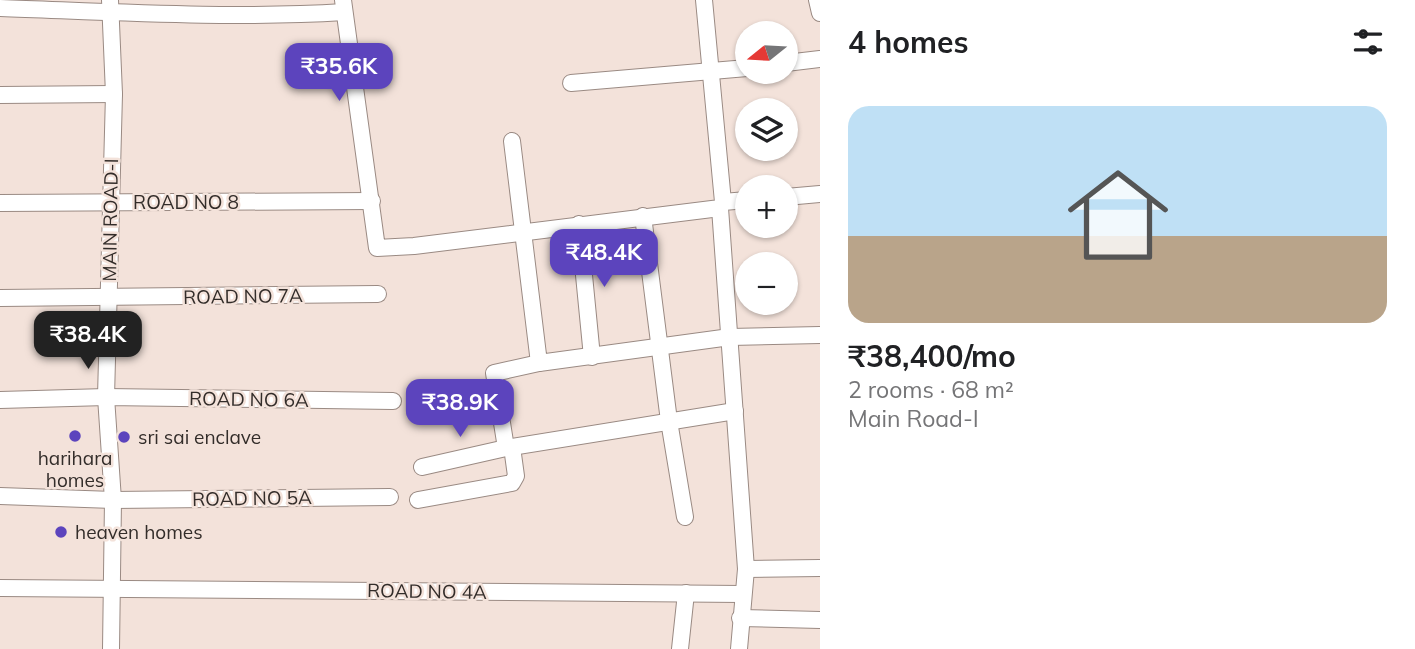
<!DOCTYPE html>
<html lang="en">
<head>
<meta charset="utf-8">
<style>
  body { margin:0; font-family:Mulish,sans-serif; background:#f2f2f2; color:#202124; height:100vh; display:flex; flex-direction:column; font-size:26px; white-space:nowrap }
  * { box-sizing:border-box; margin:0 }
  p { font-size:23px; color:#757577 }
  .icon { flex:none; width:38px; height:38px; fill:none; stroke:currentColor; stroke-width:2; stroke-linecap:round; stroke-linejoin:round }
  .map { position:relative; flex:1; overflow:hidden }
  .side { display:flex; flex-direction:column; background:#fff; width:595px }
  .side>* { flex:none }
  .needle { width:46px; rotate:252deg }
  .buttons { position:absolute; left:735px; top:21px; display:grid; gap:14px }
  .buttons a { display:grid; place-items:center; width:63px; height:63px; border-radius:50%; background:#fff; box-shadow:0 2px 5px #0004; font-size:35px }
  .price { position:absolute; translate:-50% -60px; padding:0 16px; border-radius:14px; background:#5c44bd; color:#fff; font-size:23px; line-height:46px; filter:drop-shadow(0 2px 4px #0008) }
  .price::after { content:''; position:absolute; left:50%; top:42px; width:21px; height:16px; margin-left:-10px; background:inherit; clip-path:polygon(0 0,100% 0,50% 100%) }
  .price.active { background:#222; color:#fff }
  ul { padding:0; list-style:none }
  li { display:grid; align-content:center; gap:14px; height:371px; padding:0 28px }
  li+li { border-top:2px solid #e0e0e0 }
  li span { display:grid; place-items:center; height:217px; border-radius:21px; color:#555 }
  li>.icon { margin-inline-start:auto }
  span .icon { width:126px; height:126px; fill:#fffc; stroke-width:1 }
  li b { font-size:30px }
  h2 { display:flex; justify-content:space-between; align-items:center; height:84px; padding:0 28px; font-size:30px }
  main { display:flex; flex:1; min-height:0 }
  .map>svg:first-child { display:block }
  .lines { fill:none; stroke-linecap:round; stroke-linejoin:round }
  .minor-casing { stroke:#9a8a83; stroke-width:18 }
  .minor { stroke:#fff; stroke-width:16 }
  .poi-dot { fill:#5c44bd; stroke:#f3e2da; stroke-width:2.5 }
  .labels { text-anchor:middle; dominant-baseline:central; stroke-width:5; stroke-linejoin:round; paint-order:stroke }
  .street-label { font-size:19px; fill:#332d2a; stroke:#f3e2da }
  .poi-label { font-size:19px; fill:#332d2a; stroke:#f3e2da; text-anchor:start }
</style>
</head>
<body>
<main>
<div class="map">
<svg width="820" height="649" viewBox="0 0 820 649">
  <rect width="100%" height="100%" fill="#f3e2da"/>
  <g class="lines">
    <g class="minor-casing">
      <g id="minor">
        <polyline points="110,0 114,94 106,397 113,500 111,649"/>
        <polyline points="343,0 377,248 414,246 720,208 723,202 747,200"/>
        <polyline points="704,0 723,202"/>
        <polyline points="817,0 820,13"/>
        <path d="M0 8C115 12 229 19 344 12"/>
        <polyline points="786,63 820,59"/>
        <polyline points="571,83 747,68"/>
        <polyline points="0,95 114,94"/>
        <polyline points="512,141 539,363 730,337 820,335"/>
        <polyline points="786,197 820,194"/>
        <polyline points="0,203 372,201"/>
        <polyline points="720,208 746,569 739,649"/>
        <polyline points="643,216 669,421 685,517"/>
        <polyline points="579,224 592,357"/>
        <polyline points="0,298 378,294"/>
        <polyline points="0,400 106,397 393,401"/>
        <polyline points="453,412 497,405"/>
        <polyline points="506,448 494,373 539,363"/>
        <polyline points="422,467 506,448 735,411"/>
        <polyline points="0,496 113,500 390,497"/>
        <polyline points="418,500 512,483 516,476 512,447"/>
        <polyline points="746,569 820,568"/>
        <polyline points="0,588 742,594"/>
        <polyline points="740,618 820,620"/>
        <polyline points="680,649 686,593"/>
      </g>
    </g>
    <use href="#minor" class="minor"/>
  </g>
  <g class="poi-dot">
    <circle cx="75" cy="436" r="7"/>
    <circle cx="124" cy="437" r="7"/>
    <circle cx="61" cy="532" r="7"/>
  </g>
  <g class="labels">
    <g class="street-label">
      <text x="186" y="202">ROAD NO 8</text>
      <text transform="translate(110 220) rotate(-89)">MAIN ROAD-I</text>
      <text transform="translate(243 296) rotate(-1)">ROAD NO 7A</text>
      <text transform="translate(249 399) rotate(1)">ROAD NO 6A</text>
      <text transform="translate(252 498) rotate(-1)">ROAD NO 5A</text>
      <text transform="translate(427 591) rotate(1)">ROAD NO 4A</text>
    </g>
    <g class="poi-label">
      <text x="138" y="437">sri sai enclave</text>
      <text x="75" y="458" text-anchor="middle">harihara<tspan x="75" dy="22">homes</tspan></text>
      <text x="75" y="532">heaven homes</text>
    </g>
  </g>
</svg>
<div class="buttons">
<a><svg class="needle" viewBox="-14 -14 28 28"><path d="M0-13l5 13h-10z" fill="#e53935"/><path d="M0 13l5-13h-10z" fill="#757577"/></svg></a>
<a><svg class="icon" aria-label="layers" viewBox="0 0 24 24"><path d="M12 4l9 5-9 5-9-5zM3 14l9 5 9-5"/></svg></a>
<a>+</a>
<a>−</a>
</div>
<b class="price" style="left:339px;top:103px">₹35.6K</b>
<b class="price" style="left:604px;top:289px">₹48.4K</b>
<b class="price active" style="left:88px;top:371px">₹38.4K</b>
<b class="price" style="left:460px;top:439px">₹38.9K</b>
</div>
<section class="side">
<h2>4 homes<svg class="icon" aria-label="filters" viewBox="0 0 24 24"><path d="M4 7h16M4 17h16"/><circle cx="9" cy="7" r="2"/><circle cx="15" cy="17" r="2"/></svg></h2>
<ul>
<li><span style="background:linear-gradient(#bfe0f5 60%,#b9a48a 0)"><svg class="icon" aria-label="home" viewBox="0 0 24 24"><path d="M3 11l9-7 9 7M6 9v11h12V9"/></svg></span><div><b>₹38,400/mo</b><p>2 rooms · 68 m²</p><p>Main Road-I</p></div></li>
</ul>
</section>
</main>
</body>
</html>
